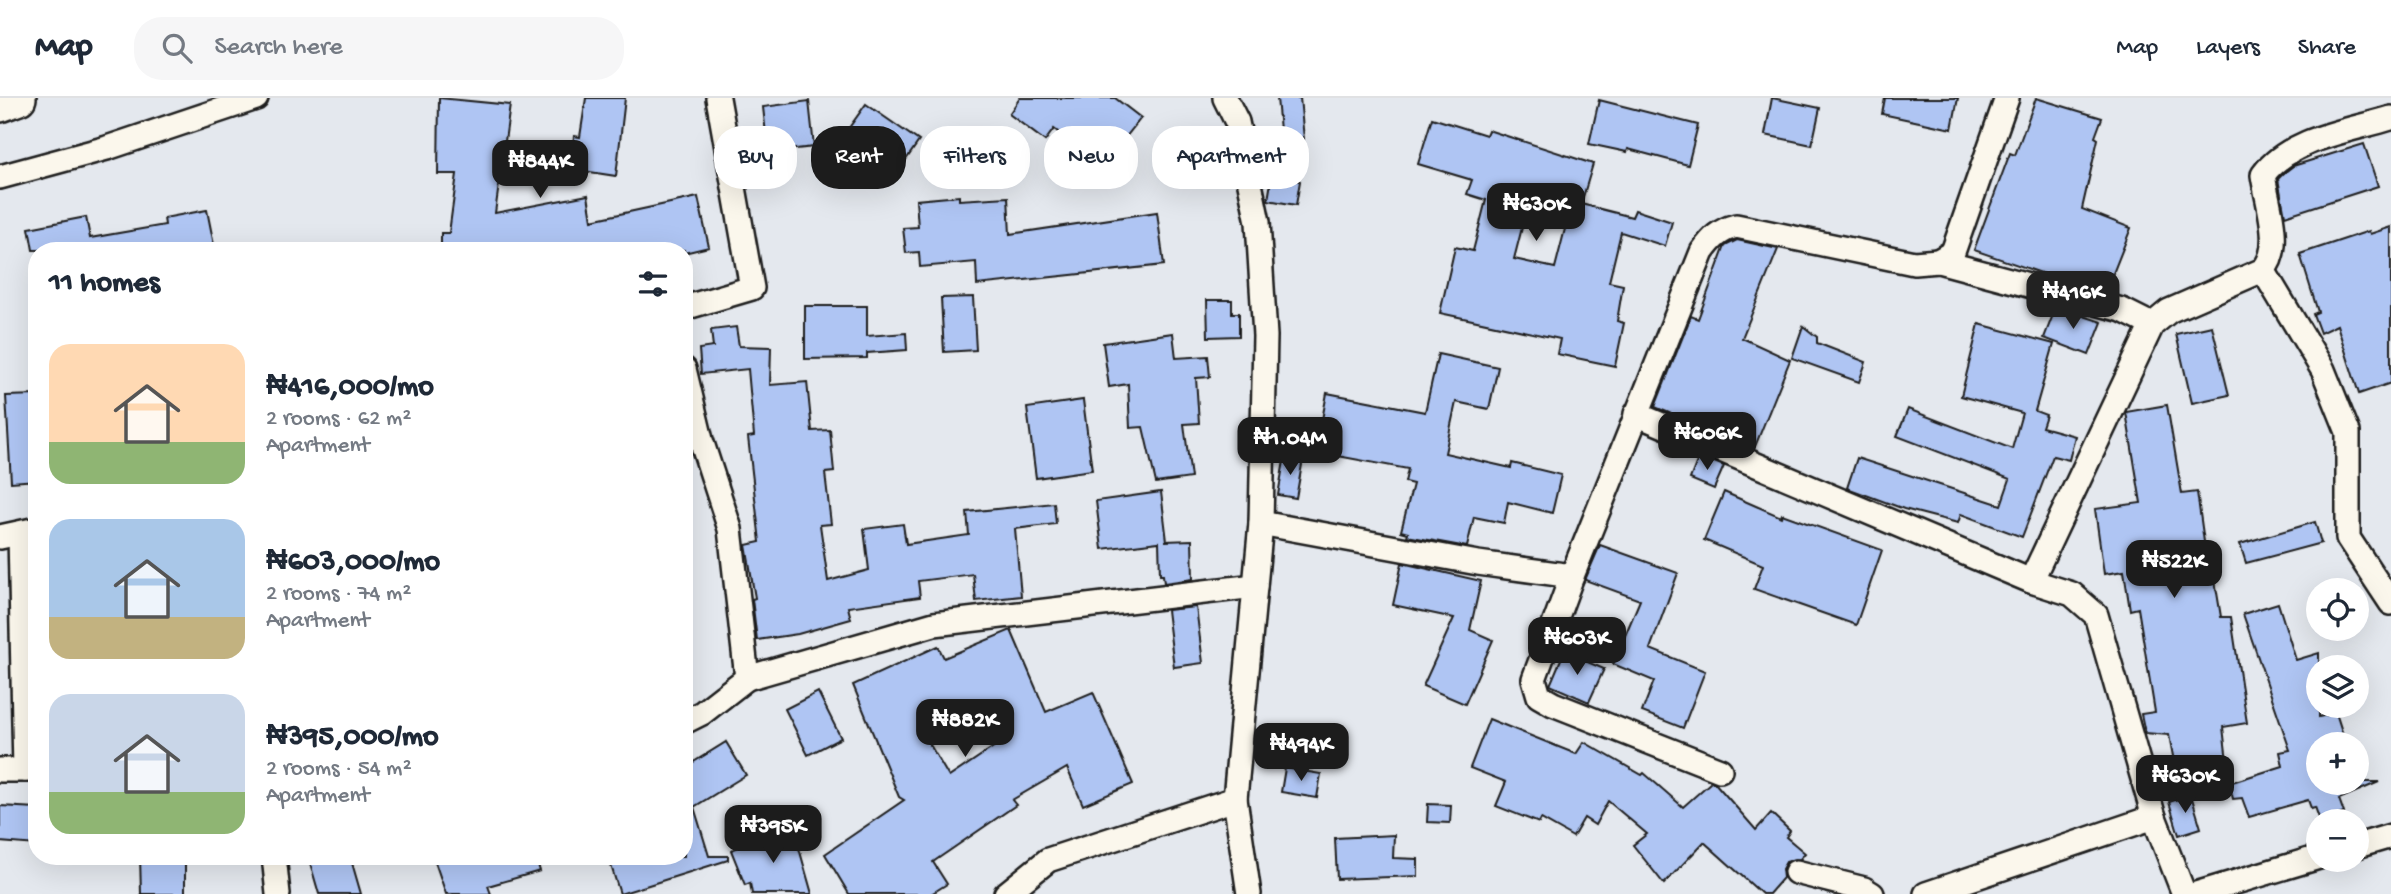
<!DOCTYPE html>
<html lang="en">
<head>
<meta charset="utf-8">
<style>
  body { margin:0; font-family:"Gochi Hand",sans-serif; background:#f6f6f7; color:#1f2937; height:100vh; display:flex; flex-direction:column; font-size:26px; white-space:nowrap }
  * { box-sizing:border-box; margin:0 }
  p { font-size:23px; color:#747a83 }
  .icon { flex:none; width:38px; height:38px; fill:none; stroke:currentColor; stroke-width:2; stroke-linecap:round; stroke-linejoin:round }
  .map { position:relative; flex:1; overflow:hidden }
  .panel { position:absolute; left:28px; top:144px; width:665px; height:623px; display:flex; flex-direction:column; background:#fff; border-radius:28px; box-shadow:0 7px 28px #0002 }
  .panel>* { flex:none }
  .top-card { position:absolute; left:714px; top:28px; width:665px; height:63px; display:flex; gap:14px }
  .buttons { position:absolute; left:2306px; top:480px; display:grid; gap:14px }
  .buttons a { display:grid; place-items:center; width:63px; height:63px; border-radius:50%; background:#fff; box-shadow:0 7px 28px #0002; font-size:35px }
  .price { position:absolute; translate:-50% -60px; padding:0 16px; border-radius:14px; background:#1c1c1c; color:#fff; font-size:23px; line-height:46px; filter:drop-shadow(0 2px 4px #0008) }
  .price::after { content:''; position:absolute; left:50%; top:42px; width:21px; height:16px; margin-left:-10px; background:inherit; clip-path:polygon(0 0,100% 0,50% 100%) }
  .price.on { background:#222; color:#fff }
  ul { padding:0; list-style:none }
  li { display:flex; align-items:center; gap:21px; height:175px; padding:0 21px }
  li span { display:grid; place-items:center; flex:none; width:196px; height:140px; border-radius:21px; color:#555 }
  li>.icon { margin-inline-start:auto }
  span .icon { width:84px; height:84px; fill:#fffc; stroke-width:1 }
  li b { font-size:30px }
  h2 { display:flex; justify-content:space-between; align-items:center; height:84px; padding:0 21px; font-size:30px }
  .tag { padding:0 24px; border-radius:28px; background:#fff; box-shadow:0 7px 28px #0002; font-size:24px; line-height:63px }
  .tag.on { background:#1c1c1c; color:#fff }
  header { display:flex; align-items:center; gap:42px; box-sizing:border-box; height:98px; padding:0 35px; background:#fff; border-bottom:2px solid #e0e1e3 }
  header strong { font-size:33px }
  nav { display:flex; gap:38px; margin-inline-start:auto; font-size:24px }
  .search { width:490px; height:63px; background:#f6f6f7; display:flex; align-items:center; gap:18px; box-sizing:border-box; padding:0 24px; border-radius:28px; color:#747a83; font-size:26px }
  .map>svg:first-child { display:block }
  .building { fill:#afc5f3; stroke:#1c1c1c; stroke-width:2; fill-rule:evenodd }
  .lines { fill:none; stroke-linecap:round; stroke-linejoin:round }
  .street-casing { stroke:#1c1c1c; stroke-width:28 }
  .secondary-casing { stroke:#1c1c1c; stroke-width:38 }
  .street { stroke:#fbf7ec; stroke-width:23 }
  .secondary { stroke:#fbf7ec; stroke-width:33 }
</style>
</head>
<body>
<header>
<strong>Map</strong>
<div class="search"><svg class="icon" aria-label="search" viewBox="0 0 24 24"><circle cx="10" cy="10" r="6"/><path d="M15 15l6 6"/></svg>Search here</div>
<nav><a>Map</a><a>Layers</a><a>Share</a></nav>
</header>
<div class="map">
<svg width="2391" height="796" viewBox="0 0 2391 796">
  <rect width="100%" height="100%" fill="#e4e8ee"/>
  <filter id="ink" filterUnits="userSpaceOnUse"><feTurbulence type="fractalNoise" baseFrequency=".0143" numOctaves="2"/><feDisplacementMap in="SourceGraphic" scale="14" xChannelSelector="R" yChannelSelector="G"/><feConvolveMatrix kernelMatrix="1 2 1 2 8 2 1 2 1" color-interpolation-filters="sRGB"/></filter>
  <g filter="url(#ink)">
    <g class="building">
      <polygon points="439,0 510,7 495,115 588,97 592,122 698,99 709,149 684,155 684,152 441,152 441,135 449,135 457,76 438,76"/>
      <polygon points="586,0 625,0 616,78 570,71 574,38 580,39"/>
      <polygon points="1020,0 1115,0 1141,20 1121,45 1109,35 1091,59 1054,31 1045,43 1009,16"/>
      <polygon points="1277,0 1300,0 1304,41 1281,43"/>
      <polygon points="1772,0 1820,10 1812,47 1765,37"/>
      <polygon points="1885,0 1958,0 1952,31 1882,16"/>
      <polygon points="2036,0 2102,20 2095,39 2098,41 2082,111 2131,130 2106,193 2047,177 1974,152 2010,55 2015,57"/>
      <polygon points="1599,2 1698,27 1688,67 1628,51 1627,54 1589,46"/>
      <polygon points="809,3 814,49 768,54 763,9"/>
      <polygon points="866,6 919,43 894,79 841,41"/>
      <path d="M1432 20 1486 37 1488 32 1593 66 1581 106 1632 119 1635 112 1672 124 1665 148 1621 134 1609 184 1623 187 1617 223 1624 225 1615 268 1557 256 1560 241 1440 215 1455 149 1473 153 1486 102 1467 96 1472 82 1418 66ZM1526 114 1566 127 1555 170 1514 161Z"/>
      <polygon points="2364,46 2378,88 2285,118 2278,81 2284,75 2293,68"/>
      <polygon points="1272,78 1300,83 1296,107 1268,102"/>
      <polygon points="959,98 959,102 1008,99 1010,136 1157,114 1164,167 977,187 976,164 920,169 919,154 906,155 903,130 918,129 916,102"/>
      <polygon points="207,112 215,152 33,152 29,130 86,119 90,140 165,127 164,120"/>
      <polygon points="2391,129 2391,285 2359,296 2337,227 2320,235 2313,216 2318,214 2300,156 2369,133 2370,136"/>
      <polygon points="1737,142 1778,151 1742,240 1790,262 1754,351 1655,309 1691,218 1698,221 1725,148"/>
      <polygon points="973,199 976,252 944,254 941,200"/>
      <polygon points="1207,202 1232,202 1232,215 1239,215 1239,238 1208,239"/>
      <polygon points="805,208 867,208 867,238 906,235 907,252 867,255 867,260 805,261"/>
      <polygon points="2056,209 2102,224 2089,257 2044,240"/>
      <polygon points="1979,226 2054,246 2035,313 2046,317 2042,329 2075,338 2069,362 2053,358 2022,439 1961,416 1958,425 1904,411 1847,390 1857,360 2001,407 2010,381 1897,338 1908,311 2012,351 2022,315 1961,298"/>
      <polygon points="1803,228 1817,239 1817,245 1866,264 1859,284 1792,260"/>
      <polygon points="2212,228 2229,297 2192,305 2176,236"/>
      <polygon points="736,229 739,248 771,249 770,287 807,284 812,333 830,332 834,374 825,375 831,426 820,427 828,483 869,472 864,431 903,426 906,446 969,437 967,414 1054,405 1056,426 1015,431 1021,498 976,503 973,476 918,483 920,499 848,509 851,521 798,536 757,542 752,501 755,500 746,447 760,444 748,339 754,338 748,271 701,276 699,251 713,249 711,232"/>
      <polygon points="1173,235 1176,260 1208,258 1210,279 1196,280 1199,325 1184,326 1191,380 1156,385 1143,329 1130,330 1128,286 1109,289 1103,245"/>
      <polygon points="1438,256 1498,269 1489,311 1456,304 1445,355 1511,370 1512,365 1561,377 1552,415 1508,404 1504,425 1474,419 1467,449 1407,438 1408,435 1401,433 1413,386 1405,384 1408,371 1316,354 1327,295 1425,314"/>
      <polygon points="37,297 37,382 11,384 6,298"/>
      <polygon points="1083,302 1092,372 1036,380 1027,310"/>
      <polygon points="2167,307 2182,396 2197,394 2206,458 2211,458 2221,519 2231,519 2247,625 2223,629 2227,663 2175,669 2169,637 2145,635 2141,616 2155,614 2138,510 2130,512 2124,473 2104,476 2095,411 2141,405 2126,314"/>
      <polygon points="1285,357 1303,361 1296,400 1278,397"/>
      <polygon points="1699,358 1724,368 1714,391 1690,381"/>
      <polygon points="1161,394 1167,443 1165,443 1192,442 1193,481 1164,485 1163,477 1160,477 1159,444 1102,451 1096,403"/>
      <polygon points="1724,394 1781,419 1782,416 1882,452 1856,527 1754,491 1763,467 1704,442"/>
      <polygon points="2315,424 2321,445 2246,465 2240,446"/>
      <polygon points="1600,447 1678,475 1650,551 1705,573 1683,630 1642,614 1654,583 1613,566 1640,502 1585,482"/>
      <polygon points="1402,465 1481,483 1470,532 1493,542 1465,606 1423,588 1454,520 1393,507"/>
      <polygon points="2278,505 2296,562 2319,555 2319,619 2336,615 2346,646 2319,646 2319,684 2379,684 2339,701 2344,715 2324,723 2320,723 2315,709 2311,710 2308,702 2249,719 2242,700 2233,701 2229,685 2283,668 2280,654 2290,652 2243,516"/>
      <polygon points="1196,509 1203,565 1174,569 1167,512"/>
      <path d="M1011 532 1046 614 1093 594 1133 686 1083 707 1067 670 1012 702 1016 707 933 764 947 786 931 796H849L825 756 904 702 899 699 853 587 938 548 944 560ZM983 614 1001 644 949 679 926 640Z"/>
      <polygon points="1564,554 1604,571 1589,604 1550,587"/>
      <polygon points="818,594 841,640 808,657 785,611"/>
      <polygon points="1489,621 1576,656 1584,644 1642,677 1644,675 1683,709 1711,684 1715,685 1756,732 1771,715 1790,733 1786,739 1805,755 1800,761 1786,764 1782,771 1783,780 1769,796 1762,796 1704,744 1664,786 1633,747 1647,736 1608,703 1595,727 1584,720 1573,739 1541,721 1539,725 1496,708 1506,684 1470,670"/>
      <polygon points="726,644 746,677 694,709 709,758 728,758 728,762 620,796 608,758 684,758 684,670"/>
      <polygon points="1285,670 1321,676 1317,700 1281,694"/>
      <polygon points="2191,697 2201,730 2179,737 2169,704"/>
      <polygon points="1428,706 1451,707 1450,725 1427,724"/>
      <polygon points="0,708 37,710 37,747 0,744"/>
      <polygon points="793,729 812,796 752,796 750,785 745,787 731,752"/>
      <polygon points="1394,737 1393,760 1418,761 1418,778 1337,781 1335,740"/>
      <polygon points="140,758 185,758 185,796 141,796"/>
      <polygon points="308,758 350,758 361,796 319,796"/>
      <polygon points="433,758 535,758 540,773 488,788 491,796 446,796"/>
    </g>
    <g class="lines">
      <g class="street-casing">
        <g id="street">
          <polyline points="1225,0 1237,24 1258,124 1265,238 1261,425 1235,701 1249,796"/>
          <polyline points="0,79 107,50 256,0"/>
          <polyline points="1938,163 1953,154 2007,0"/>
          <polyline points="2263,172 2323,272 2348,334 2348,440 2391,505"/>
          <polyline points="684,210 752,190 718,0"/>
          <polyline points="684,271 701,342 730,431 747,580"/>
          <polyline points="1636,316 2031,483 2072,496 2096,517 2154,719 2184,796"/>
          <polyline points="1261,425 1478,465 1572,478"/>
          <polyline points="20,436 25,672"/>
          <polyline points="0,439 37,431"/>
          <path d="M2031 483 2152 227 2169 213 2263 172C2284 150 2267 105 2263 77 2290 40 2349 33 2391 20"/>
          <polyline points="684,624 702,615 747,580 934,526 1255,488"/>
          <polyline points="0,672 37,672"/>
          <path d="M1720 672 1553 606 1539 598 1534 581 1572 478 1702 154C1712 140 1720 132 1736 128L1914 165 1938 163 2122 212 2152 227"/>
          <polyline points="2357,748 2391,738"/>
          <polyline points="274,758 278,796"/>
          <polyline points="1796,774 1864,791 1872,796"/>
          <polyline points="1006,796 1048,762 1235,701"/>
          <polyline points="1926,796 2154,719"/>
          <polyline points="2196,796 2319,759"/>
        </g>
      </g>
      <g class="secondary-casing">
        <polyline id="secondary" points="0,7 19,0"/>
      </g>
      <use href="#street" class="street"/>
      <use href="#secondary" class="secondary"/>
    </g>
  </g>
</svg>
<div class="buttons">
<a><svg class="icon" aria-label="locate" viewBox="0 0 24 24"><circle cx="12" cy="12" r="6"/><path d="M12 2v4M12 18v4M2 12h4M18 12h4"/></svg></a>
<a><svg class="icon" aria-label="layers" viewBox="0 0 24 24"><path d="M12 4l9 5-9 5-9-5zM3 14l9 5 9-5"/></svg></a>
<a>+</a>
<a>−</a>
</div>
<b class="price" style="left:540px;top:102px">₦844K</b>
<b class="price" style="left:1536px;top:145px">₦630K</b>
<b class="price on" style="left:2073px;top:233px">₦416K</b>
<b class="price" style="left:1707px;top:374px">₦606K</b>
<b class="price" style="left:1290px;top:379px">₦1.04M</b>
<b class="price" style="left:2174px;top:502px">₦522K</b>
<b class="price" style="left:1577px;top:579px">₦603K</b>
<b class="price" style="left:965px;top:661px">₦882K</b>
<b class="price" style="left:1301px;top:685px">₦494K</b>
<b class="price" style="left:2185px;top:717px">₦630K</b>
<b class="price" style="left:773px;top:767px">₦395K</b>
<div class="top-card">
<a class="tag">Buy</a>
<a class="tag on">Rent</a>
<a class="tag">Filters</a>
<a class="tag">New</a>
<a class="tag">Apartment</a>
</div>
<section class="panel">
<h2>11 homes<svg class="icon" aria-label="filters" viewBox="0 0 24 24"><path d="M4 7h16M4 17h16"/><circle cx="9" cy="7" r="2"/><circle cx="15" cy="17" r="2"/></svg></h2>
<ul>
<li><span style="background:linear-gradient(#ffd9b3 70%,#8fb573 0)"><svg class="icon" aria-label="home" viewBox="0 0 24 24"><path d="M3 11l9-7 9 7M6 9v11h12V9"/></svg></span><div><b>₦416,000/mo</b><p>2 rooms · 62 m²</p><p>Apartment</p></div></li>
<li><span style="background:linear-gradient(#a9c7e8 70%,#c2b280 0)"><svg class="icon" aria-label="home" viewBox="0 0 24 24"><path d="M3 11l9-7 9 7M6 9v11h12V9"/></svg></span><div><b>₦603,000/mo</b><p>2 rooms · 74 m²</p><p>Apartment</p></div></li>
<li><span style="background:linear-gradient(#c9d6e8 70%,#8fb573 0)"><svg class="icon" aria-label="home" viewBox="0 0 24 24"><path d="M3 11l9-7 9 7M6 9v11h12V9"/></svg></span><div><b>₦395,000/mo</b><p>2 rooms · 54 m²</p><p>Apartment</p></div></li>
</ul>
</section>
</div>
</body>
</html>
